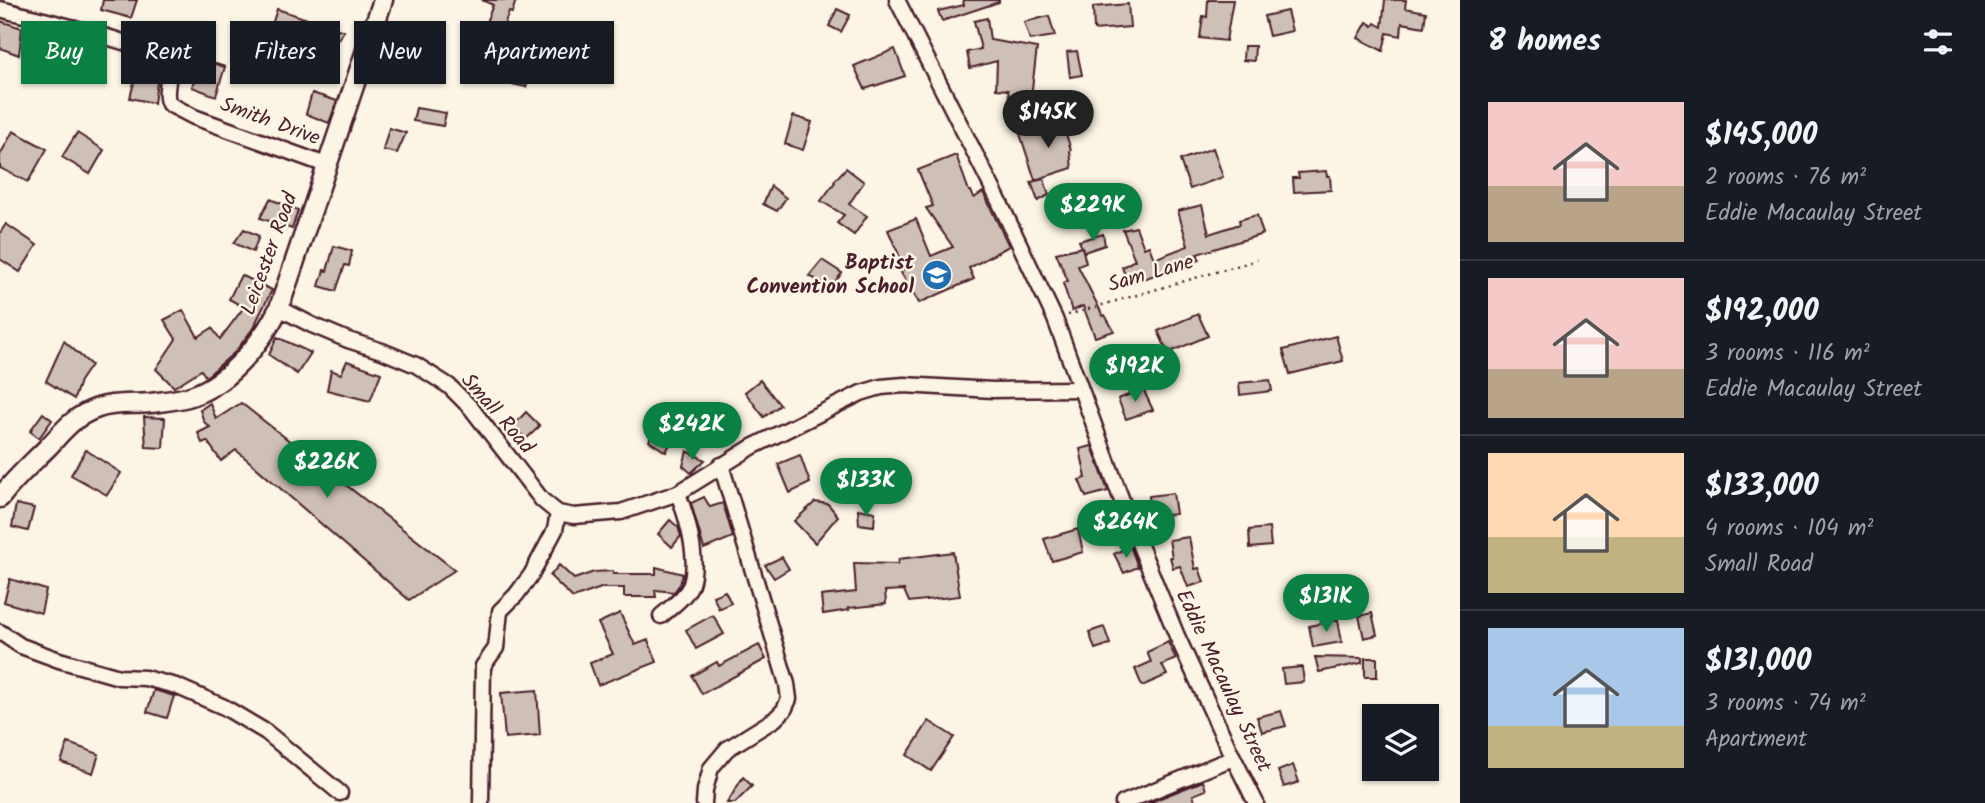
<!DOCTYPE html>
<html lang="en">
<head>
<meta charset="utf-8">
<style>
  body { margin:0; font-family:Kalam,sans-serif; background:#20242c; color:#f1f3f6; height:100vh; display:flex; flex-direction:column; font-size:26px; white-space:nowrap }
  * { box-sizing:border-box; margin:0 }
  p { font-size:23px; color:#9ea1a6 }
  .icon { flex:none; width:38px; height:38px; fill:none; stroke:currentColor; stroke-width:2; stroke-linecap:round; stroke-linejoin:round }
  .map { position:relative; flex:1; overflow:hidden }
  .sheet { display:flex; flex-direction:column; background:#171b24; width:525px }
  .sheet>* { flex:none }
  .banner { position:absolute; left:21px; top:21px; width:665px; height:63px; display:flex; gap:14px }
  .tools { position:absolute; left:1362px; top:704px; display:grid; gap:14px }
  .tools a { display:grid; place-items:center; width:77px; height:77px; border-radius:0px; background:#171b24; box-shadow:0 2px 5px #0004; font-size:35px }
  .price { position:absolute; translate:-50% -60px; padding:0 16px; border-radius:24px; background:#0b8043; color:#fff; font-size:23px; line-height:46px; filter:drop-shadow(0 2px 4px #0008) }
  .price::after { content:''; position:absolute; left:50%; top:42px; width:21px; height:16px; margin-left:-10px; background:inherit; clip-path:polygon(0 0,100% 0,50% 100%) }
  .price.selected { background:#222; color:#fff }
  ul { padding:0; list-style:none }
  li { display:flex; align-items:center; gap:21px; height:175px; padding:0 28px }
  li+li { border-top:2px solid #363941 }
  li span { display:grid; place-items:center; flex:none; width:196px; height:140px; border-radius:0px; color:#555 }
  li>.icon { margin-inline-start:auto }
  span .icon { width:84px; height:84px; fill:#fffc; stroke-width:1 }
  li b { font-size:30px }
  h2 { display:flex; justify-content:space-between; align-items:center; height:84px; padding:0 28px; font-size:30px }
  .pill { padding:0 24px; border-radius:0px; background:#171b24; box-shadow:0 2px 5px #0004; font-size:24px; line-height:63px }
  .pill.selected { background:#0b8043; color:#fff }
  main { display:flex; flex:1; min-height:0 }
  .map>svg:first-child { display:block }
  .building { fill:#cfc0b7; stroke:#4a1f2b; stroke-width:2 }
  .lines { fill:none; stroke-linecap:round; stroke-linejoin:round }
  .minor-casing { stroke:#4a1f2b; stroke-width:19 }
  .tertiary-casing { stroke:#4a1f2b; stroke-width:23 }
  .path { stroke:#4a1f2b; stroke-width:2.5; stroke-dasharray:2 5; stroke-linecap:butt }
  .minor { stroke:#fcf5e5; stroke-width:14 }
  .tertiary { stroke:#fcf5e5; stroke-width:18 }
  .labels { text-anchor:middle; dominant-baseline:central; stroke-width:5; stroke-linejoin:round; paint-order:stroke }
  .street-label { font-size:21px; fill:#4a1f2b; stroke:#fcf5e5 }
  .poi-label { font-size:21px; font-weight:bold; fill:#4a1f2b; stroke:#fcf5e5; text-anchor:end }
</style>
</head>
<body>
<main>
<div class="map">
<svg width="1460" height="803" viewBox="0 0 1460 803">
  <rect width="100%" height="100%" fill="#fcf5e5"/>
  <filter id="ink" filterUnits="userSpaceOnUse"><feTurbulence type="fractalNoise" baseFrequency=".0143" numOctaves="2"/><feDisplacementMap in="SourceGraphic" scale="14" xChannelSelector="R" yChannelSelector="G"/><feConvolveMatrix kernelMatrix="1 2 1 2 8 2 1 2 1" color-interpolation-filters="sRGB"/></filter>
  <g filter="url(#ink)">
    <g class="building">
      <polygon points="103,0 137,0 131,18 101,10"/>
      <polygon points="482,0 516,0 512,13 509,12 494,51 535,60 526,87 474,76 478,42 493,5"/>
      <polygon points="963,0 999,0 999,2 942,21 938,11 964,5"/>
      <polygon points="1208,0 1233,0 1226,41 1200,38 1203,16 1207,17"/>
      <polygon points="1385,0 1406,0 1405,8 1426,12 1424,27 1402,23 1401,36 1387,33 1383,51 1358,38 1367,22 1373,26 1375,23 1382,27"/>
      <polygon points="1128,4 1130,27 1094,30 1093,7"/>
      <polygon points="277,9 344,31 322,60 276,46 254,66 234,44 249,31 265,47"/>
      <polygon points="837,9 850,15 841,32 829,26"/>
      <polygon points="1287,11 1292,31 1269,36 1264,16"/>
      <polygon points="1049,16 1055,36 1030,40 1024,22"/>
      <polygon points="987,18 990,40 1037,48 1030,105 1011,110 1008,90 996,89 997,61 970,68 967,52 981,49 974,21"/>
      <polygon points="0,21 22,28 19,55 0,48"/>
      <polygon points="1244,46 1255,46 1254,61 1243,60"/>
      <polygon points="895,49 905,76 865,89 854,66"/>
      <polygon points="1077,51 1082,75 1070,77 1067,52"/>
      <polygon points="387,54 406,61 396,81 378,74"/>
      <polygon points="140,58 152,64 159,69 154,103 130,98"/>
      <polygon points="200,59 225,67 216,96 192,87"/>
      <polygon points="312,93 337,101 329,123 306,114"/>
      <polygon points="416,108 446,113 443,126 413,121"/>
      <polygon points="793,116 812,122 803,150 785,144"/>
      <polygon points="1062,121 1071,150 1070,151 1072,168 1035,180 1020,134"/>
      <polygon points="389,128 406,133 397,153 383,150"/>
      <polygon points="13,131 47,149 28,182 0,168 0,155"/>
      <polygon points="77,133 104,150 90,174 62,157"/>
      <polygon points="1213,148 1223,177 1190,189 1180,160"/>
      <polygon points="956,155 969,191 971,191 974,198 983,192 1009,246 969,268 974,279 919,303 900,271 905,269 888,230 916,219 931,256 953,247 926,208 933,206 918,170"/>
      <polygon points="846,168 864,182 849,204 867,216 854,235 837,223 844,215 821,201 835,182 834,181"/>
      <polygon points="1326,171 1327,176 1330,176 1331,190 1294,192 1293,178 1299,178 1298,173"/>
      <polygon points="1044,179 1049,195 1038,201 1031,182"/>
      <polygon points="771,186 786,198 777,211 763,204"/>
      <polygon points="270,199 298,210 292,229 260,218"/>
      <polygon points="1202,205 1209,234 1240,224 1239,220 1257,215 1263,234 1197,254 1200,260 1128,284 1122,267 1135,260 1123,230 1136,227 1144,248 1149,246 1154,259 1188,246 1178,211"/>
      <polygon points="6,224 37,245 20,272 0,259 0,233"/>
      <polygon points="244,229 259,236 253,252 234,243"/>
      <polygon points="1103,234 1105,245 1084,252 1079,241"/>
      <polygon points="334,246 352,251 349,266 345,265 336,291 319,286 324,270 327,271"/>
      <polygon points="1082,247 1086,263 1078,266 1103,316 1105,315 1114,331 1095,337 1083,306 1072,311 1063,283 1068,281 1056,253"/>
      <polygon points="822,260 842,273 831,287 809,276"/>
      <polygon points="241,275 272,290 256,322 257,323 235,352 213,371 206,377 201,370 174,387 156,369 176,339 164,320 183,310 198,337 212,328 220,339 244,307 229,299"/>
      <polygon points="1198,314 1208,336 1168,353 1158,331"/>
      <polygon points="1336,336 1343,361 1290,374 1283,350"/>
      <polygon points="277,337 311,353 297,374 269,355"/>
      <polygon points="64,341 91,365 80,381 74,399 46,381"/>
      <polygon points="347,361 381,373 370,401 327,390 331,370 341,374"/>
      <polygon points="760,380 780,405 764,417 745,392"/>
      <polygon points="1270,380 1272,391 1240,395 1239,383"/>
      <polygon points="1143,389 1153,410 1126,419 1118,399"/>
      <polygon points="210,403 216,419 241,403 455,570 409,600 236,450 221,461 207,441 202,443 198,433 210,427 204,422 200,410"/>
      <polygon points="526,412 540,426 526,439 513,426"/>
      <polygon points="43,413 52,420 39,438 30,431"/>
      <polygon points="144,417 165,418 163,448 146,447"/>
      <polygon points="659,419 678,428 666,452 649,441"/>
      <polygon points="1092,446 1108,491 1086,497 1079,480 1086,478 1080,449"/>
      <polygon points="86,450 121,473 107,495 71,475"/>
      <polygon points="687,451 705,460 691,473 683,466"/>
      <polygon points="800,455 810,483 790,493 778,464"/>
      <polygon points="878,461 881,473 861,479 858,467"/>
      <polygon points="879,476 897,478 895,494 879,492"/>
      <polygon points="1173,493 1176,514 1151,517 1149,496"/>
      <polygon points="704,497 710,507 723,503 733,537 704,549 691,503"/>
      <polygon points="815,502 828,504 838,516 815,543 794,521"/>
      <polygon points="16,504 34,508 28,531 12,527"/>
      <polygon points="858,509 875,512 874,526 859,524"/>
      <polygon points="670,520 678,527 681,536 672,547 658,534"/>
      <polygon points="1269,528 1271,546 1250,548 1249,530"/>
      <polygon points="1078,529 1083,552 1052,561 1044,539"/>
      <polygon points="1189,537 1195,569 1199,568 1204,582 1188,587 1180,566 1173,568 1170,557 1172,557 1169,540"/>
      <polygon points="1130,546 1138,567 1124,573 1114,554"/>
      <polygon points="953,552 960,596 909,602 904,590 885,591 886,604 848,608 849,610 823,614 821,596 856,592 854,563 898,564 899,559"/>
      <polygon points="782,557 789,569 774,578 765,565"/>
      <polygon points="559,565 574,579 594,572 613,571 613,574 656,574 656,567 683,574 680,584 674,592 655,590 656,597 624,597 624,588 601,588 573,598 550,576"/>
      <polygon points="10,579 46,590 41,613 4,602"/>
      <polygon points="725,591 731,603 719,609 713,596"/>
      <polygon points="620,613 635,645 648,640 657,662 598,685 590,663 613,654 598,623"/>
      <polygon points="1372,613 1377,635 1364,638 1359,616"/>
      <polygon points="713,615 724,634 696,649 686,630"/>
      <polygon points="1338,620 1342,642 1313,647 1309,626"/>
      <polygon points="1104,627 1110,644 1095,649 1089,632"/>
      <polygon points="1168,642 1176,659 1162,665 1167,675 1142,686 1135,669 1151,662 1147,652"/>
      <polygon points="759,645 766,659 702,694 692,676 717,662 719,666"/>
      <polygon points="1315,657 1362,658 1362,663 1319,672"/>
      <rect x="1365" y="658" width="12" height="19"/>
      <polygon points="1302,667 1304,682 1284,684 1282,669"/>
      <polygon points="154,690 174,696 167,718 147,712"/>
      <polygon points="537,690 540,735 505,738 501,693"/>
      <polygon points="1281,711 1286,726 1262,732 1257,717"/>
      <polygon points="929,721 954,737 931,771 907,755"/>
      <polygon points="68,743 99,754 93,773 61,762"/>
      <polygon points="1293,765 1299,782 1284,787 1278,771"/>
      <polygon points="743,777 752,786 735,803 727,803"/>
      <polygon points="1203,781 1206,790 1193,795 1196,803 1148,803"/>
    </g>
    <g class="lines">
      <g class="minor-casing">
        <g id="minor">
          <polyline points="897,0 998,199 1055,319 1125,509 1177,636 1228,747 1256,803"/>
          <path d="M0 9C26 16 155 45 166 62 174 74 162 91 169 104L194 117 326 165"/>
          <polyline points="279,308 312,325 348,340 382,351 416,365 449,386 471,408 542,500 558,513 574,516 621,512 678,493"/>
          <path d="M661 616C671 607 686 597 691 584 699 558 687 518 678 493L752 447 861 393 881 387 904 385 993 390 1080 389"/>
          <polyline points="0,632 21,646 59,660 119,677 145,678 176,686 224,707 266,732 340,793"/>
          <polyline points="481,803 483,666 496,648 500,611 516,595 531,575 555,530 558,513"/>
          <polyline points="704,803 705,790 711,768 727,749 775,719 784,710 789,699 787,684 721,465"/>
          <polyline points="1123,803 1233,758"/>
        </g>
      </g>
      <g class="tertiary-casing">
        <path id="tertiary" d="M0 498C14 479 31 464 48 447 64 430 74 416 98 408 116 402 133 405 151 403 165 401 181 400 194 395 230 382 262 342 279 308L383 0"/>
      </g>
      <polyline class="path" points="1068,315 1257,260"/>
      <use href="#minor" class="minor"/>
      <use href="#tertiary" class="tertiary"/>
    </g>
  </g>
  <defs>
    <g id="school-disc" transform="scale(1.575)"><circle r="9.5" fill="#1f6fb2" stroke="#fcf5e5"/><path d="M0-5L7-2L0 1L-7-2ZM-4 1L0 2.5L4 1V4Q0 6-4 4Z" fill="#fff"/></g>
  </defs>
  <g fill-rule="evenodd">
    <use href="#school-disc" x="937" y="275"/>
  </g>
  <g class="labels">
    <g class="street-label">
      <text transform="translate(270 122) rotate(20)">Smith Drive</text>
      <text transform="translate(270 254) rotate(-70)">Leicester Road</text>
      <text transform="translate(1151 274) rotate(-16)">Sam Lane</text>
      <text transform="translate(497 414) rotate(49)">Small Road</text>
      <text transform="translate(1223 681) rotate(65)">Eddie Macaulay Street</text>
    </g>
    <g class="poi-label">
      <text x="914" y="263">Baptist<tspan x="914" dy="24">Convention School</tspan></text>
    </g>
  </g>
</svg>
<div class="tools">
<a><svg class="icon" aria-label="layers" viewBox="0 0 24 24"><path d="M12 4l9 5-9 5-9-5zM3 14l9 5 9-5"/></svg></a>
</div>
<b class="price selected" style="left:1048px;top:150px">$145K</b>
<b class="price" style="left:1093px;top:243px">$229K</b>
<b class="price" style="left:1135px;top:404px">$192K</b>
<b class="price" style="left:692px;top:462px">$242K</b>
<b class="price" style="left:327px;top:500px">$226K</b>
<b class="price" style="left:866px;top:518px">$133K</b>
<b class="price" style="left:1126px;top:560px">$264K</b>
<b class="price" style="left:1326px;top:634px">$131K</b>
<div class="banner">
<a class="pill selected">Buy</a>
<a class="pill">Rent</a>
<a class="pill">Filters</a>
<a class="pill">New</a>
<a class="pill">Apartment</a>
</div>
</div>
<section class="sheet">
<h2>8 homes<svg class="icon" aria-label="filters" viewBox="0 0 24 24"><path d="M4 7h16M4 17h16"/><circle cx="9" cy="7" r="2"/><circle cx="15" cy="17" r="2"/></svg></h2>
<ul>
<li><span style="background:linear-gradient(#f6c9c9 60%,#b9a48a 0)"><svg class="icon" aria-label="home" viewBox="0 0 24 24"><path d="M3 11l9-7 9 7M6 9v11h12V9"/></svg></span><div><b>$145,000</b><p>2 rooms · 76 m²</p><p>Eddie Macaulay Street</p></div></li>
<li><span style="background:linear-gradient(#f6c9c9 65%,#b9a48a 0)"><svg class="icon" aria-label="home" viewBox="0 0 24 24"><path d="M3 11l9-7 9 7M6 9v11h12V9"/></svg></span><div><b>$192,000</b><p>3 rooms · 116 m²</p><p>Eddie Macaulay Street</p></div></li>
<li><span style="background:linear-gradient(#ffd9b3 60%,#c2b280 0)"><svg class="icon" aria-label="home" viewBox="0 0 24 24"><path d="M3 11l9-7 9 7M6 9v11h12V9"/></svg></span><div><b>$133,000</b><p>4 rooms · 104 m²</p><p>Small Road</p></div></li>
<li><span style="background:linear-gradient(#a9c7e8 70%,#c2b280 0)"><svg class="icon" aria-label="home" viewBox="0 0 24 24"><path d="M3 11l9-7 9 7M6 9v11h12V9"/></svg></span><div><b>$131,000</b><p>3 rooms · 74 m²</p><p>Apartment</p></div></li>
</ul>
</section>
</main>
</body>
</html>
